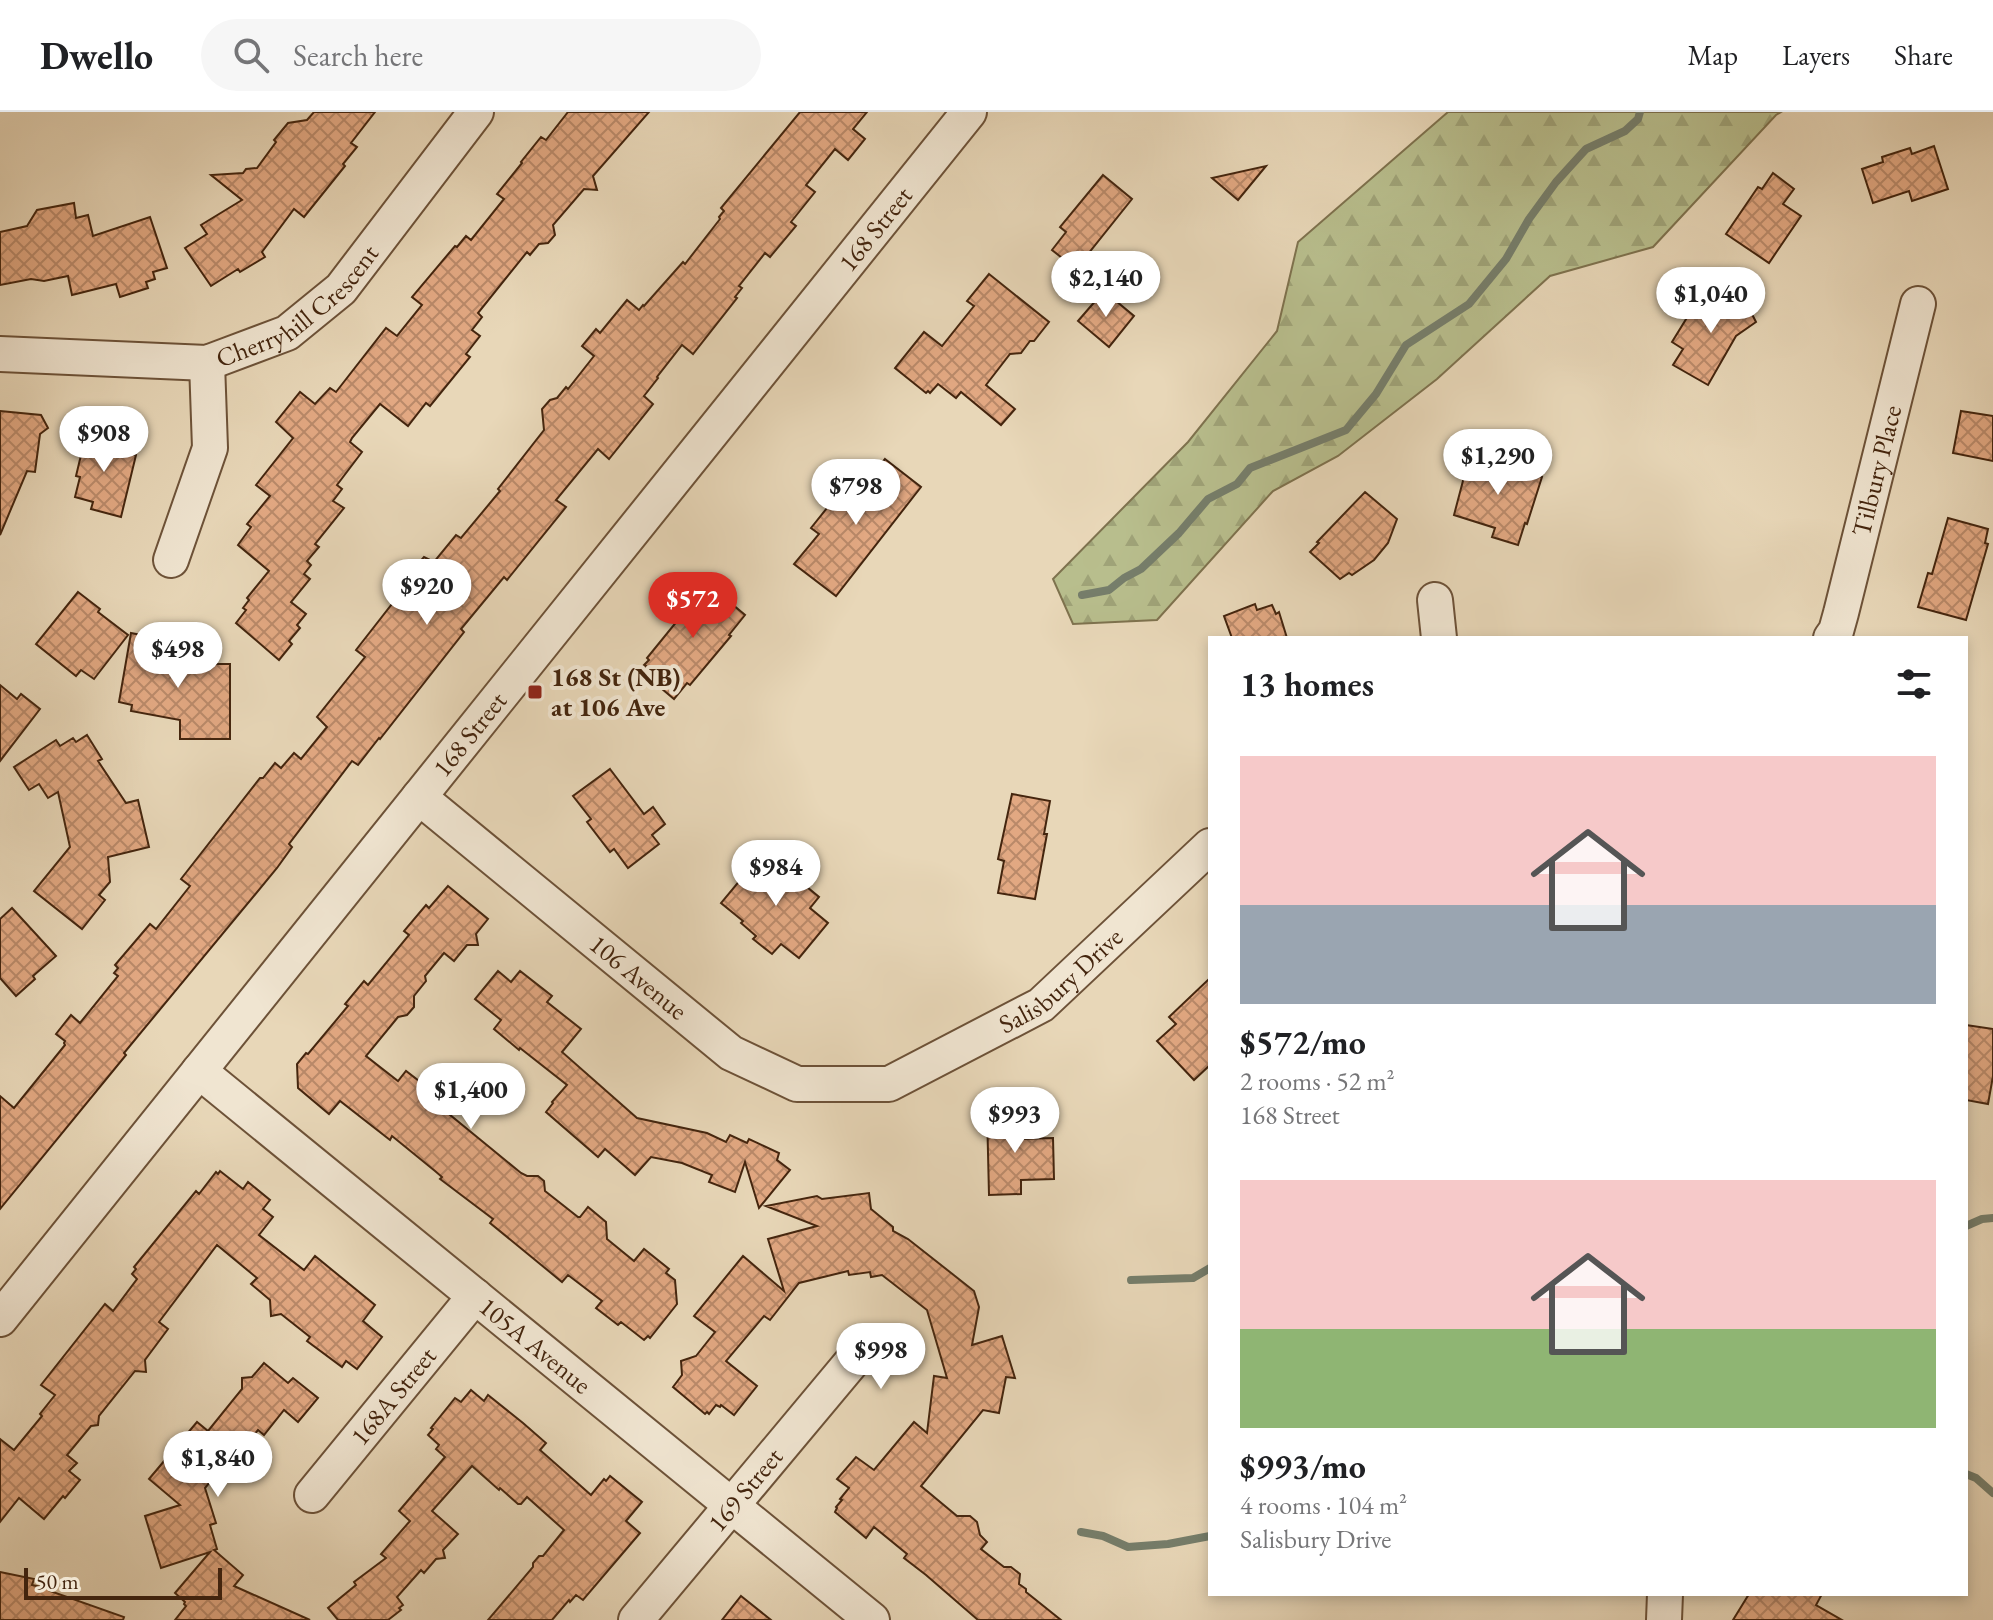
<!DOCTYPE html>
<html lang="en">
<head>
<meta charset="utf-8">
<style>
  body { margin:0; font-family:"EB Garamond",serif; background:#f6f6f6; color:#202124; height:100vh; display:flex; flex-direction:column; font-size:30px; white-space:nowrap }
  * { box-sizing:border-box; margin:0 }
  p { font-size:26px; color:#757577 }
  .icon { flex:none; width:44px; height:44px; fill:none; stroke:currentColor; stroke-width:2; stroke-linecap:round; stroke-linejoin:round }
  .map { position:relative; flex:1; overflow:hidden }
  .sheet { position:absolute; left:1208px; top:524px; width:760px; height:960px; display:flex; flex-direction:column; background:#fff; border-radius:0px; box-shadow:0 4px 12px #0003 }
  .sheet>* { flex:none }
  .scale { position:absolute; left:24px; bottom:20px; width:198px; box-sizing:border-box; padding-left:8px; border:4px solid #44250e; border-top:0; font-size:22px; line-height:28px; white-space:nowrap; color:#44250e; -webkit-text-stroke:6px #f0e5d1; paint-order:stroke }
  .price { position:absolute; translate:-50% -68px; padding:0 18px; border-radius:28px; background:#fff; color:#222; font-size:26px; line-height:52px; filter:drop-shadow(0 2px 4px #0008) }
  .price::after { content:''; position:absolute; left:50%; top:48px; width:24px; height:18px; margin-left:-12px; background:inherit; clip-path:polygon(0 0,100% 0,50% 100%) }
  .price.active { background:#d93025; color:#fff }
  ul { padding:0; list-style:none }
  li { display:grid; align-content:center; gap:16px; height:424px; padding:0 32px }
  li span { display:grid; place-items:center; height:248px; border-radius:0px; color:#555 }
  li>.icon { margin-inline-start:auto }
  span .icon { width:144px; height:144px; fill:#fffc; stroke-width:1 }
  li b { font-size:34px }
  h2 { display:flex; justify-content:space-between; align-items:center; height:96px; padding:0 32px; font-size:34px }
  header { display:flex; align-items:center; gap:48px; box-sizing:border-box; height:112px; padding:0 40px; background:#fff; border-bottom:2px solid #e0e0e0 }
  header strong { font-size:38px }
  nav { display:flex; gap:44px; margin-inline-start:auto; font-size:28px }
  .search { width:560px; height:72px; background:#f6f6f6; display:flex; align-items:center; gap:20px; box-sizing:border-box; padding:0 28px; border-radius:44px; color:#757577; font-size:30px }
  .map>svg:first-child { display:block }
  .forest { fill:url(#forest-firs); stroke:#7e724e; stroke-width:2 }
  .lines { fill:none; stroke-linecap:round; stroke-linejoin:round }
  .stream { stroke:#767e6b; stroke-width:8 }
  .building { fill:url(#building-cross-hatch); stroke:#44250e; stroke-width:2 }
  .minor-casing { stroke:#6d5238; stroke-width:38 }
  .minor { stroke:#f0e5d1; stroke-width:34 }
  .poi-dot { fill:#8f2418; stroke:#f0e5d1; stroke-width:3 }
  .labels { text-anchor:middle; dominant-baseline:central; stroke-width:8; stroke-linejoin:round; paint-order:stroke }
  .street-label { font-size:26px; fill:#44250e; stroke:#f0e5d1 }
  .poi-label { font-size:26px; font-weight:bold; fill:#44250e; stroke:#f0e5d1; text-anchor:start }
</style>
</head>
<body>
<header>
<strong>Dwello</strong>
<div class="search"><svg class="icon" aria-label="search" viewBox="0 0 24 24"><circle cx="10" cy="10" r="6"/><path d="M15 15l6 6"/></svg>Search here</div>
<nav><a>Map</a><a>Layers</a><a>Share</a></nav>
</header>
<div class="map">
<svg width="1993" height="1508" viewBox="0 0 1993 1508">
  <defs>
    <pattern id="forest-firs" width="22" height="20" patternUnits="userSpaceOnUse" patternTransform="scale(2)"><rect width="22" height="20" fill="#b8be8d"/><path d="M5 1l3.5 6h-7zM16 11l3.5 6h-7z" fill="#9fa378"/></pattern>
    <pattern id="building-cross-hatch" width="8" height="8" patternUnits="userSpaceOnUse" patternTransform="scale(2)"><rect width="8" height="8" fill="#e2a882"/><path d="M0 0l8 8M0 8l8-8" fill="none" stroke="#b98969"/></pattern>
  </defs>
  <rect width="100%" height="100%" fill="#e8d7b8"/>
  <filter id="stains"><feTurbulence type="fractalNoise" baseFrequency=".0025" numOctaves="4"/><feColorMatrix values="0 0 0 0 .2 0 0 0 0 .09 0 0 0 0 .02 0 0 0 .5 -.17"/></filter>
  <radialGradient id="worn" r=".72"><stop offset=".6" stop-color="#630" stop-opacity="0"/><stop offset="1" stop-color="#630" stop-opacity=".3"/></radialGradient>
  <polygon class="forest" points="1448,0 1781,0 1776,3 1653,135 1550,164 1437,267 1338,344 1273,379 1157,508 1073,512 1053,467 1188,330 1277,219 1298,130"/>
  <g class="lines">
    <g class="stream">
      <polyline points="1082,483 1109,478 1124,466 1141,457 1179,421 1208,387 1237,372 1250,356 1346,318 1376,282 1406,233 1469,192 1506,147 1529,107 1556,70 1586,37 1625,19 1638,7 1640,0"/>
      <polyline points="1966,1114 1982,1107 1993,1106"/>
      <polyline points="1131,1168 1193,1166 1210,1156"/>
      <polyline points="1966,1362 1976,1366 1993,1381"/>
      <polyline points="1081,1420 1103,1424 1128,1435 1168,1432 1210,1424"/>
    </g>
  </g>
  <g class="building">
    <polygon points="314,0 375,0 351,31 357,35 343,52 345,54 304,105 294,97 262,140 265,145 240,160 238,157 211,174 185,136 207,122 201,113 242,88 211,63 243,61 246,57 257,56 276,30 274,28 288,11 307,8"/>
    <polygon points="568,0 649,0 593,64 597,78 584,77 553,113 555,123 548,131 539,132 530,143 527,140 478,201 482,205 472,218 480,224 466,242 470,245 430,294 426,291 408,314 380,292 352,326 350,330 362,340 337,373 342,377 333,389 344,396 315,432 319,435 307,449 311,453 304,462 310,467 291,490 306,502 297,513 300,516 289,529 292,532 279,548 236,511 246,498 243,496 249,488 247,486 269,459 238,433 251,415 247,412 270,384 256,373 293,326 276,310 300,280 315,292 330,276 336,280 386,216 397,224 422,193 412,185 455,134 457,135 466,124 471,128 504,87 497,82 522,51 521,50 541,25 546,28"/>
    <polygon points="800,0 867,0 853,17 865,27 848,48 835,37 806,73 815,80 791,110 796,114 770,145 765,141 739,174 742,176 735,185 737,186 693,242 682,233 657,265 658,266 644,284 653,292 609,347 598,337 556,388 566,395 507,468 504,465 461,517 464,520 380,627 379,626 358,653 352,649 289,732 292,735 277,756 124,941 126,943 0,1097 0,984 14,996 65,933 64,931 65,929 56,922 71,903 80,911 118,864 114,861 118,856 115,853 150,812 156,817 190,774 181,767 260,666 263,666 275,651 281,656 294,641 301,647 327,615 317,605 365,545 356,538 402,479 397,474 416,450 418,452 424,445 434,450 456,423 461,426 500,379 498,377 544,318 542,297 550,288 557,286 566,275 568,277 594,244 582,234 596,217 600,221 627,188 639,198 643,193 644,194 683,150 685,152 720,107 719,105 724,99 721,96"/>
    <polygon points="1934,34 1948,77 1912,89 1909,79 1873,91 1862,57 1883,50 1882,45 1910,36 1912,42"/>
    <polygon points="1266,54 1238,88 1212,66"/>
    <polygon points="1773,61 1794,77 1783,92 1801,104 1769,151 1726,122 1758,75 1762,77"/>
    <polygon points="1103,63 1132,87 1076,157 1052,138 1066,120 1060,115"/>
    <polygon points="74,91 76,106 88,103 93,124 150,105 167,156 153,160 155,167 146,170 148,176 120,185 116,172 72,183 68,164 44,169 31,167 0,173 0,120 27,114 37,98"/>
    <polygon points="989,162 1049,210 1034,229 1030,229 1021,241 1010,242 986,273 1015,297 1001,313 961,280 956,286 938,272 930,281 928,279 926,281 895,256 924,220 942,234 974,194 967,189"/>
    <polygon points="1738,175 1756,210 1736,224 1708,273 1673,253 1683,237 1672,230 1696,191 1704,196"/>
    <polygon points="1104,179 1134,204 1109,235 1078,209"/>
    <polygon points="0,299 41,303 48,316 40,322 35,360 27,359 0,423"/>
    <polygon points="1961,299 1993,304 1993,349 1953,341"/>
    <polygon points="87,318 116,326 115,332 123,334 121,339 136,343 121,405 91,397 93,390 75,385 80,365 76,364"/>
    <polygon points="1477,342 1513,353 1512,356 1542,365 1527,412 1525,411 1518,433 1492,425 1495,416 1454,403 1469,346 1475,348"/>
    <polygon points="885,347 921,375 836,484 794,452 819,422 811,416 843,376 854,385"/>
    <polygon points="1365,380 1397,407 1388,431 1374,448 1352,463 1349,461 1340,467 1310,440 1319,431 1317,430"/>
    <polygon points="1948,406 1988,417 1985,431 1988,432 1966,508 1918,495 1928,461 1932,462"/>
    <polygon points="702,467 745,503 729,523 731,524 690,573 687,571 674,587 642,560 646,554 644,553 649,548 647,546 678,508 675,506 691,487 688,484"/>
    <polygon points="78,480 100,497 98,500 128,523 94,567 81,558 76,564 36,532"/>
    <polygon points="1255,492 1257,498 1272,493 1276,502 1279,500 1287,526 1232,526 1224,504"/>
    <polygon points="131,521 157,526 155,539 175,543 173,552 230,552 230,627 180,627 180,608 131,599 132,593 119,590"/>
    <polygon points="0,573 17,587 21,582 40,597 0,649"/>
    <polygon points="87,623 102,647 98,649 126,691 138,688 149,735 108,745 110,770 99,783 105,788 82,817 34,779 70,735 58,680 48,686 39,672 29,678 14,655 56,628 60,634 73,626 76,630"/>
    <polygon points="610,657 644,702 653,695 665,712 652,723 659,732 628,756 614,737 610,740 587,710 591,707 573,684"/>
    <polygon points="1012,682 1050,689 1044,722 1047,722 1035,787 998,781 1004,749 998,747"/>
    <polygon points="765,743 771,748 772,746 819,785 810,796 828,811 799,846 781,832 772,842 753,827 756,824 741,811 743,809 721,791 751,755 753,757"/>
    <polygon points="448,774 488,807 476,822 478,833 467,833 454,849 444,841 425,864 426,869 414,884 414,895 407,903 398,905 366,944 398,969 406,959 454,996 449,1002 521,1061 527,1064 538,1064 544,1069 545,1079 578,1105 580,1105 588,1095 606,1110 607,1127 634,1149 644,1137 669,1157 666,1161 675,1168 677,1192 650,1226 648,1224 644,1228 621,1210 618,1213 596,1196 602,1189 568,1163 562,1170 490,1111 493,1107 440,1067 442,1065 435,1059 392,1024 390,1028 340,989 329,1002 298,976 297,952 306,941 308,942 348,894 345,892 364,869 368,873 409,823 404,819 426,793 429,796"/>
    <polygon points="12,796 56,844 33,864 35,867 16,884 0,866 0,807"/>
    <polygon points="498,859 511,870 520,859 552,884 547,890 581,917 562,940 637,1006 707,1021 726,1030 730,1023 747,1031 749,1027 779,1041 777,1048 790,1058 759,1096 745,1050 735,1080 709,1070 712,1063 682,1051 651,1045 635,1063 605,1037 598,1045 546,1000 553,991 552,990 567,973 520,936 519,938 494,917 501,908 475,887"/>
    <polygon points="1210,866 1210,953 1194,968 1157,929 1176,912 1169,905"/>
    <polygon points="1966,913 1993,917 1993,964 1988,992 1966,988"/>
    <polygon points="1017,998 1018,1027 1053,1026 1054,1067 1021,1068 1021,1082 989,1083 987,999"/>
    <polygon points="220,1059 243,1077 248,1070 270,1088 263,1097 273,1105 259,1123 304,1158 315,1144 375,1193 363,1209 382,1225 357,1257 346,1249 342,1255 307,1229 310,1225 281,1202 271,1204 270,1188 251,1172 257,1166 217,1133 159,1210 168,1217 145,1248 146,1260 135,1259 99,1304 98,1313 91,1314 67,1343 77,1351 69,1359 80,1368 65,1386 63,1384 44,1407 19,1386 0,1410 0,1327 14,1338 42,1304 40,1302 55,1283 41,1273 105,1192 113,1199 137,1167 132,1162 136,1157 134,1155 196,1079 199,1082 216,1060 218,1062"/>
    <polygon points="869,1081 871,1097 893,1115 893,1119 908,1127 974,1179 979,1195 972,1233 1002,1224 1015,1266 1006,1265 999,1301 983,1298 921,1374 957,1404 970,1404 977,1410 980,1423 987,1430 981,1437 1004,1455 1011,1455 1020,1462 1019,1472 1026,1477 1026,1480 1061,1508 978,1508 926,1463 904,1446 907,1442 874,1415 866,1426 835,1400 837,1396 836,1395 842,1388 840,1387 849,1376 837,1367 856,1345 874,1358 914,1310 927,1321 934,1264 947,1266 927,1198 882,1163 871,1165 870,1160 849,1163 848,1159 799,1171 770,1208 764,1204 726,1249 757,1274 734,1303 721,1293 720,1295 716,1293 709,1302 707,1300 705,1302 673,1275 682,1263 681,1249 696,1244 715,1220 694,1204 743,1144 784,1179 768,1127 817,1114 766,1094 817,1084 822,1087"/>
    <polygon points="264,1251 288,1271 293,1266 318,1286 298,1310 284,1298 264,1323 258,1318 229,1353 226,1350 205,1376 216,1411 210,1413 217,1437 214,1438 243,1463 234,1474 310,1508 175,1508 186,1494 184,1492 185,1490 175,1481 210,1440 161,1456 145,1404 180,1393 149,1367 197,1310 208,1319 242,1277 242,1266 252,1265"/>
    <polygon points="471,1278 484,1289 488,1283 523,1311 546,1331 540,1338 591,1383 604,1367 606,1369 610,1364 642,1390 626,1409 640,1421 583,1488 576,1483 570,1490 569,1488 552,1508 488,1508 533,1455 533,1451 539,1444 543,1444 564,1418 527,1385 521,1392 518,1392 500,1376 499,1378 472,1354 432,1399 458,1422 443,1438 445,1446 436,1447 424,1461 421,1458 397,1485 403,1493 399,1496 401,1498 388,1508 338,1508 328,1496 356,1473 354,1470 386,1446 381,1442 410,1409 399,1399 445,1345 436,1337 439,1333 428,1323 433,1317 431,1316 455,1286 461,1290"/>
    <polygon points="0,1460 34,1467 32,1473 51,1477 50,1479 124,1505 123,1508 0,1508"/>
    <polygon points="1749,1482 1822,1482 1816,1493 1842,1508 1733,1508"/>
    <polygon points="741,1484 771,1508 722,1508"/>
  </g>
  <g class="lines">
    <g class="minor-casing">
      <g id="minor">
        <path id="s1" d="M0 242 207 251 287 221 341 177 476 0"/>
        <polyline points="171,448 210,336 207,251"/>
        <polyline points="1435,488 1439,526"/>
        <path id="s2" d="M1831 526 1836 519 1841 501 1918 192"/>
        <path id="s3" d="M419 685 731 941 797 972H889L1041 893 1210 734"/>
        <path id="s4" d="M199 959 872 1508"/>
        <path id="s5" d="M0 1207 969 0"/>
        <path id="s6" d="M312 1383 475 1184"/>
        <path id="s7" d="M636 1508 855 1246"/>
        <polyline points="1664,1508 1665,1482"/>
      </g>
    </g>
    <use href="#minor" class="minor"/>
  </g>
  <rect class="poi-dot" x="527" y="572" width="16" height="16" rx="4"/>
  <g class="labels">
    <g class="street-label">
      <text stroke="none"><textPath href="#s5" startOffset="1398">168 Street</textPath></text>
      <text stroke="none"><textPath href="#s1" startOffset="316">Cherryhill Crescent</textPath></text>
      <text stroke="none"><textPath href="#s2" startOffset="174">Tilbury Place</textPath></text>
      <text stroke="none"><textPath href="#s5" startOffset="750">168 Street</textPath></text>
      <text stroke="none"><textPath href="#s3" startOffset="284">106 Avenue</textPath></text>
      <text stroke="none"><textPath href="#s3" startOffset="770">Salisbury Drive</textPath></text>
      <text stroke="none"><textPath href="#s4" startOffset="434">105A Avenue</textPath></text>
      <text stroke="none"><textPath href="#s6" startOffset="128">168A Street</textPath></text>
      <text stroke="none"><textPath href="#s7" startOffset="170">169 Street</textPath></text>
    </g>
    <g class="poi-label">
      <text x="551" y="565">168 St (NB)<tspan x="551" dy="30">at 106 Ave</tspan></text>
    </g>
  </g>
  <rect width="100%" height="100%" filter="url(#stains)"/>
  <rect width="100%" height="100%" fill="url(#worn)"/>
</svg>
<div class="scale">50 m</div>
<b class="price" style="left:1106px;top:207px">$2,140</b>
<b class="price" style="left:1711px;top:223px">$1,040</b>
<b class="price" style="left:104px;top:362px">$908</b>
<b class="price" style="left:1498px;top:385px">$1,290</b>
<b class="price" style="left:856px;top:415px">$798</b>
<b class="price" style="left:427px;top:515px">$920</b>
<b class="price active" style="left:693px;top:528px">$572</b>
<b class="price" style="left:178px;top:578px">$498</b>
<b class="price" style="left:776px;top:796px">$984</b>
<b class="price" style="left:471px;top:1019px">$1,400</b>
<b class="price" style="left:1015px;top:1043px">$993</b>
<b class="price" style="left:881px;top:1279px">$998</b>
<b class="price" style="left:218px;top:1387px">$1,840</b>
<section class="sheet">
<h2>13 homes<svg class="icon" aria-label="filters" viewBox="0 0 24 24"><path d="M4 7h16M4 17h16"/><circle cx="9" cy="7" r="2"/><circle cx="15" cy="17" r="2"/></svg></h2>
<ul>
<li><span style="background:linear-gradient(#f6c9c9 60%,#9aa5b1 0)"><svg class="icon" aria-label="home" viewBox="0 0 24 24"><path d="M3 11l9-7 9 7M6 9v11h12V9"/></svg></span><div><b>$572/mo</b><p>2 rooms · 52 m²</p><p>168 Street</p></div></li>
<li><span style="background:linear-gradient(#f6c9c9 60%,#8fb573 0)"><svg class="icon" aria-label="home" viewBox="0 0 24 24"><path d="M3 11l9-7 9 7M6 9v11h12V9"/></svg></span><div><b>$993/mo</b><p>4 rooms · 104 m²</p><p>Salisbury Drive</p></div></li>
</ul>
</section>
</div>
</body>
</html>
